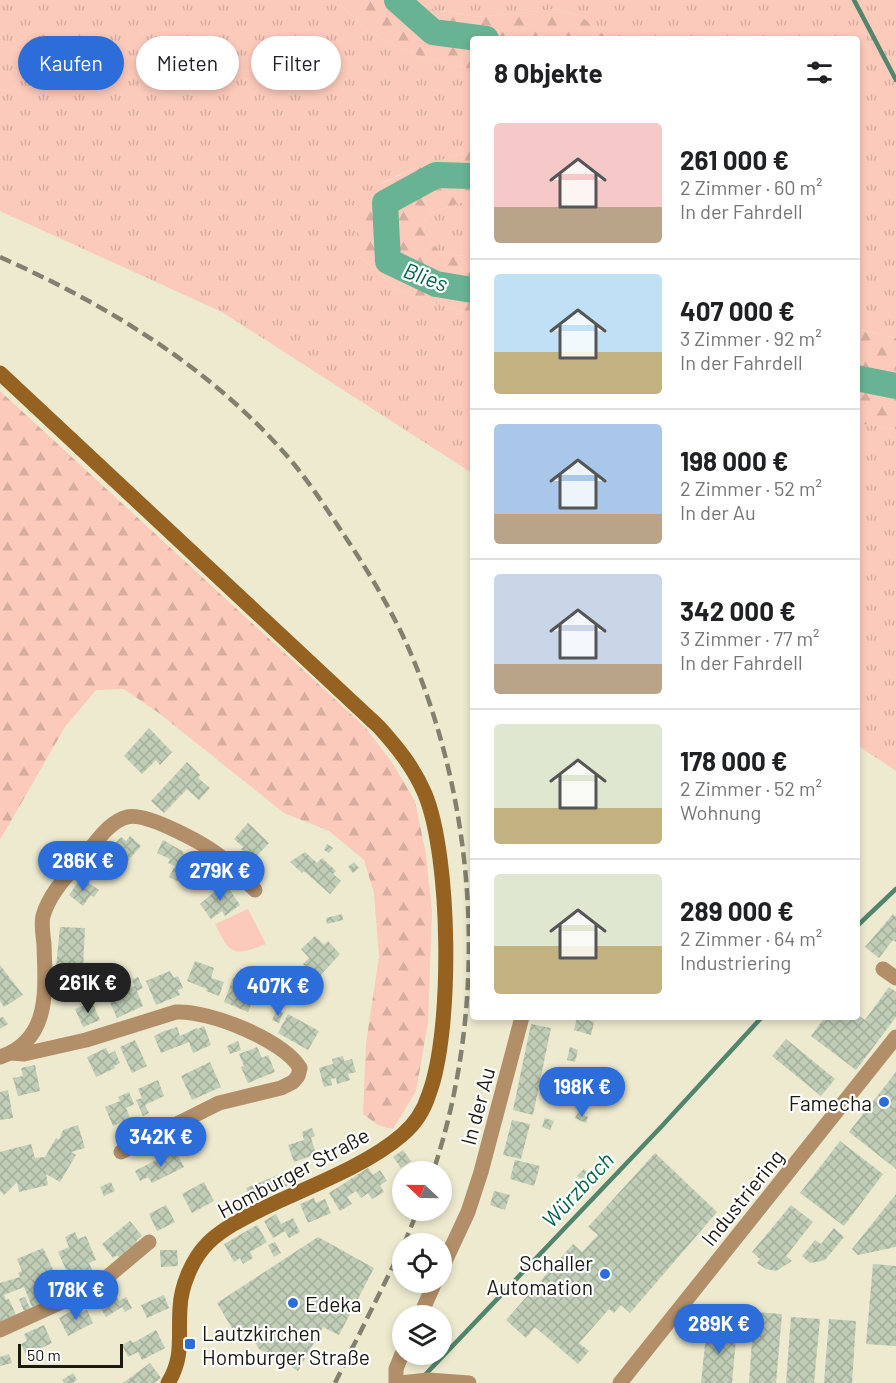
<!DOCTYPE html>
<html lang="de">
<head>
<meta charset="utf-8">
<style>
  body { margin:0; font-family:Barlow,sans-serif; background:#f6f6f6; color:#202124; height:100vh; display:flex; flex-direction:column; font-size:22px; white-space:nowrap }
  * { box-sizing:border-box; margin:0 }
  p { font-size:20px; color:#757577 }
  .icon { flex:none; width:33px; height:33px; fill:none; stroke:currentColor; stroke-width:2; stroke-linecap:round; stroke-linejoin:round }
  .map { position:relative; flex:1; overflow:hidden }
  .panel { position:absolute; left:470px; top:36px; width:390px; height:984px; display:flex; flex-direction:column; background:#fff; border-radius:6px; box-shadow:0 3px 9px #0003 }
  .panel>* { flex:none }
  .banner { position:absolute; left:18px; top:36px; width:362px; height:54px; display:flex; gap:12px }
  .needle { width:39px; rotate:292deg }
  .tools { position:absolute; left:392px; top:1161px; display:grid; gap:12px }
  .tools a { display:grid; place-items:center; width:60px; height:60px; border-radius:50%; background:#fff; box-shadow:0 3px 9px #0003; font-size:30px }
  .scale { position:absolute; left:18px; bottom:15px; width:105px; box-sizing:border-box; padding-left:6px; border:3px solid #1b1a11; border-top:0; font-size:16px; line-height:21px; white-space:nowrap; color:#1b1a11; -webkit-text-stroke:4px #fff; paint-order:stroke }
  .price { position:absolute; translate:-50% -51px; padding:0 14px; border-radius:21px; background:#2c6dda; color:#fff; font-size:20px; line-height:39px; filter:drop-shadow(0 2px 3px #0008) }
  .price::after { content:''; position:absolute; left:50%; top:36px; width:18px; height:14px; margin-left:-9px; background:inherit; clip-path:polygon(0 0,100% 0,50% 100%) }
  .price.active { background:#222; color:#fff }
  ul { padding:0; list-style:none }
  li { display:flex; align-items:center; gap:18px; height:150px; padding:0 24px }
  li+li { border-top:2px solid #e0e0e0 }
  li span { display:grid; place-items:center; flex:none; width:168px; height:120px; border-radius:6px; color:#555 }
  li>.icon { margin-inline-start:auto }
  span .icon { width:72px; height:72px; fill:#fffc; stroke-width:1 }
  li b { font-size:26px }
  h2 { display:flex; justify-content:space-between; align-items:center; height:72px; padding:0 24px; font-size:26px }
  .pill { padding:0 21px; border-radius:27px; background:#fff; box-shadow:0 3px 9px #0003; font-size:21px; line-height:54px }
  .pill.active { background:#2c6dda; color:#fff }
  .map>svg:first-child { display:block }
  .grass { fill:url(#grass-tufts) }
  .forest { fill:url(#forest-firs) }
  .green { fill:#fccabb }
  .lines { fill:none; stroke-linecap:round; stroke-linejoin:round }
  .stream { stroke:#51856c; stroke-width:4.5 }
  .river { stroke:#68b393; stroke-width:26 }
  .building { fill:url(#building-cross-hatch) }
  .minor { stroke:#b28f69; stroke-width:15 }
  .secondary { stroke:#956222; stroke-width:15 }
  .rail { stroke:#82806f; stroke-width:4.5; stroke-dasharray:12 6; stroke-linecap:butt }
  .poi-dot { fill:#2c6dda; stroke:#fff; stroke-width:2 }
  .labels { text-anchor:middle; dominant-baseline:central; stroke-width:4.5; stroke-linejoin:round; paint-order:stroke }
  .poi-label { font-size:21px; fill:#1b1a11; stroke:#fff; text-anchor:end }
  .street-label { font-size:21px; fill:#1b1a11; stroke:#fff }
  .water-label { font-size:22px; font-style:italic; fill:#006647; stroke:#fff }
</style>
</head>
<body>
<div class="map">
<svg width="896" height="1383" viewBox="0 0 896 1383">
  <defs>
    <pattern id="grass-tufts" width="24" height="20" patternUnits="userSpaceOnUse" patternTransform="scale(1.5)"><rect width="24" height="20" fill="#fccabb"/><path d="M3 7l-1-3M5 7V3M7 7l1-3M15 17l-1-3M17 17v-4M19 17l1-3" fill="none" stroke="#d7ada0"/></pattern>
    <pattern id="forest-firs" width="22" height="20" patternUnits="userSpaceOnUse" patternTransform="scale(1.5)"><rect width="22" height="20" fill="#fccabb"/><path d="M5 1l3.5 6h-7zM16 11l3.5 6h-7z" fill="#d7ada0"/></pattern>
    <pattern id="building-cross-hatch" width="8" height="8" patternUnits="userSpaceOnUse" patternTransform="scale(1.5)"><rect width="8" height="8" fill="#c0cdb7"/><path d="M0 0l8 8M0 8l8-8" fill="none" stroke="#a4af9c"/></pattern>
  </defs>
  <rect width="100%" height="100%" fill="#edead0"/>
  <g class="grass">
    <polygon points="0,0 335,0 370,32 425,59 472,69 472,151 418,167 383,182 360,256 397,290 472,315 472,473 222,312 0,211"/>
    <polygon points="416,0 896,0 896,338 857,329 856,39 609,39 582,17 557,9 478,17 434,10"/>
    <path d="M472 199V254C444 259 431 250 423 223L431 213Z"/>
    <polygon points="857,423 896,429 896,771 857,745"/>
  </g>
  <g class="forest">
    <polygon points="335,0 416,0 434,10 478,17 557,9 582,17 609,39 472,39 472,69 425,59 370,32"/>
    <path d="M472 151V199L431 213 423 223C431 250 444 259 472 254V315L397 290 360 256 354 209 383 183 418 167Z"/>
    <polygon points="856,329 896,338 896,429 857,423"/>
    <polygon points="0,391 365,727 391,761 415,801 426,854 432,912 428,1023 416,1091 393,1129 378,1125 363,1114 366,1043 379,957 374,893 364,860 329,831 284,813 160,714 124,689 96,690 65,727 0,840"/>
  </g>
  <path class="green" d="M248 909 266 944C234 957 230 955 215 924Z"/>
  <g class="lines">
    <g class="stream">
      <polyline points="854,0 896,80"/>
      <polyline points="856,927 896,889"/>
      <polyline points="423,1377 661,1127 762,1017"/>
    </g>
    <g class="river">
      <polyline points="397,0 433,32 486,39"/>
      <polyline points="472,176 436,175 385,203 388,261 436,284 472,290"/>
      <polyline points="856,378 896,386"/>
    </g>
  </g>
  <g class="building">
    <polygon points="149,728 172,752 160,765 156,760 142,774 124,756"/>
    <polygon points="187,762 200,775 198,778 210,788 199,800 187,789 164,813 151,801"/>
    <polygon points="248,823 269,843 253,860 241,849 243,847 234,839"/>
    <polygon points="130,836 141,846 111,880 95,866 111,845 112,846 121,837 126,841"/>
    <polygon points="163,840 184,852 182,856 207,868 201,881 197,880 195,886 184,881 183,884 169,877 175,866 168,863 170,859 157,853"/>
    <polygon points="327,844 333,848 329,853 324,850"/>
    <polygon points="305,852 317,863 322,858 336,871 333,874 341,881 330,894 304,871 302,873 290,862"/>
    <polygon points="354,862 359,868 353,873 348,867"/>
    <polygon points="81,878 99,890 94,897 91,895 83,906 69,895"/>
    <polygon points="225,883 240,905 225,916 222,911 211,919 200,904"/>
    <polygon points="342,914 343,920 327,924 326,918"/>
    <polygon points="893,914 896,917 896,942 893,940 879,958 865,947"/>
    <polygon points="60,927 85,928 83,969 56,968"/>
    <polygon points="315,936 324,945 328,941 340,954 317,979 303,964 309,958 301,949"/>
    <polygon points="195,961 214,968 211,978 224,982 219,996 206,991 207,989 187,981"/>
    <polygon points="0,965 23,995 4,1007 0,1001"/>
    <polygon points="170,971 174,978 178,976 183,988 178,990 180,995 156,1005 146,981"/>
    <polygon points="138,977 143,988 137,991 143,1006 117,1018 108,998 135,986 132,980"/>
    <polygon points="233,978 258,988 248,1012 224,1002"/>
    <polygon points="889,987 896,992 896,1017 856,1070 811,1036 825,1017 856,1017 856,1014 865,1020"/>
    <polygon points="92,1002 100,1020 83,1027 75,1009"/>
    <polygon points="277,1010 283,1013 279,1023 272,1020"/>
    <polygon points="288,1014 319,1031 308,1050 278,1033"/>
    <polygon points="3,1017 8,1024 0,1029 0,1018"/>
    <polygon points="577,1017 594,1022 591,1035 574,1030"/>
    <polygon points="531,1024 551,1028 533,1115 513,1110"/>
    <polygon points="204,1026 211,1045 193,1053 189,1042 161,1053 154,1036 166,1030 166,1031 177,1027 180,1036 197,1028 198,1029"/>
    <polygon points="786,1039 835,1079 821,1096 772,1056"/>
    <polygon points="135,1040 147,1066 132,1073 120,1047"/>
    <polygon points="238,1041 241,1050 230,1054 227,1046"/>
    <polygon points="257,1047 262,1058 268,1055 275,1072 248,1083 241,1067 244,1066 239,1054"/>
    <polygon points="570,1047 578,1050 575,1062 567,1060"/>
    <polygon points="106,1048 109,1054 115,1051 120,1063 114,1066 115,1068 96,1077 87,1057"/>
    <polygon points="343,1056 344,1061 352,1059 356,1072 348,1074 350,1080 337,1084 336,1078 331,1079 332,1085 324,1087 319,1068 333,1064 332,1059"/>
    <polygon points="210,1062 221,1087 192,1100 181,1076"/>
    <polygon points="35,1065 40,1091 18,1096 13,1078 23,1076 21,1068"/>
    <polygon points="896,1072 896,1169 849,1132"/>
    <polygon points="158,1080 164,1096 145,1105 149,1113 143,1116 136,1100 142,1098 138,1089"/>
    <polygon points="8,1090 13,1118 0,1120 0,1092"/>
    <polygon points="129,1092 134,1104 126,1108 130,1118 113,1126 105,1107 120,1101 118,1097"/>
    <polygon points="578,1113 588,1117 586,1123 575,1118"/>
    <polygon points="545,1118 554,1121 550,1130 542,1127"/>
    <polygon points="512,1120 530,1124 521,1159 503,1155"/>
    <polygon points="78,1125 85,1148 71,1152 76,1155 60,1182 46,1174 48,1185 19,1192 17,1182 4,1195 0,1191 0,1152 31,1144 35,1158 45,1157 56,1138 59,1140 63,1130"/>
    <polygon points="312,1128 315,1136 311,1138 316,1154 294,1162 288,1145 304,1140 302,1132"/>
    <polygon points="840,1141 883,1174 844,1226 800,1193"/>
    <polygon points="175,1150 184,1167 152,1183 148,1177 140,1181 135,1171"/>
    <polygon points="403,1150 411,1161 401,1168 393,1157"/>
    <polygon points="655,1153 717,1212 630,1313 621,1305 614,1313 609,1309 579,1343 589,1351 578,1364 535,1327 526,1338 506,1320 573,1244 582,1252 598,1235 588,1227"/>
    <polygon points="515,1160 540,1166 534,1186 510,1179"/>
    <polygon points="368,1168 373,1175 380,1170 387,1181 380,1185 384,1192 372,1199 368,1193 361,1198 356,1191 347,1197 352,1204 340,1211 329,1193"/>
    <polygon points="584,1169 590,1175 584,1182 577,1176"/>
    <polygon points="285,1172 291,1184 252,1201 246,1188"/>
    <polygon points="111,1182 115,1191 104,1196 100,1187"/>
    <polygon points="204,1182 214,1201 192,1213 182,1194"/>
    <polygon points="494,1191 510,1195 505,1210 490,1205"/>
    <polygon points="896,1194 896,1247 858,1255 852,1249"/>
    <polygon points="314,1198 316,1203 325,1199 331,1213 308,1223 300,1204"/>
    <polygon points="166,1205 175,1222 157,1231 149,1214"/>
    <polygon points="791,1205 813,1222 786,1256 792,1261 776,1271 766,1269 757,1263 760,1259 752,1252"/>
    <polygon points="276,1214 281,1224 293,1218 300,1232 289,1238 285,1231 273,1238 264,1221"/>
    <polygon points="130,1221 142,1236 136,1241 138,1244 120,1259 117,1255 113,1258 102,1244"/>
    <polygon points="257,1225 267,1242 250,1252 253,1258 243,1264 240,1258 234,1262 224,1244"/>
    <polygon points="834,1228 844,1237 825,1260 810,1263 802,1256 815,1240 821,1244"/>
    <polygon points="75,1232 78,1239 86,1236 96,1260 89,1263 96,1278 71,1289 65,1276 68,1274 58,1252 69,1247 65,1237"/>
    <polygon points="318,1237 374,1268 339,1335 323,1327 298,1371 259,1349 247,1329 236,1335 217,1303"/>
    <polygon points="275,1242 281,1253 274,1257 268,1245"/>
    <polygon points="43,1248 57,1278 49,1281 56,1297 32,1307 24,1287 4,1295 6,1300 9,1299 16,1315 0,1322 0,1283 20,1277 18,1273 22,1271 17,1259"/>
    <polygon points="160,1250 177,1250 178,1266 161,1267"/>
    <polygon points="873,1264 896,1266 896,1346 866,1344"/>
    <polygon points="113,1290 119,1301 126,1297 132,1308 125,1312 122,1307 106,1317 96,1300"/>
    <polygon points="164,1295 169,1308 147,1318 141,1305"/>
    <polygon points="25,1297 30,1308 24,1311 19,1299"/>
    <polygon points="75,1309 78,1314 87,1310 93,1323 68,1336 59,1318"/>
    <polygon points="754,1312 782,1314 776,1383 749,1383"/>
    <polygon points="791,1317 820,1319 814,1383 786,1383"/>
    <polygon points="829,1319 856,1321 852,1383 824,1383"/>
    <polygon points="44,1325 52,1343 26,1355 21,1344 27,1341 24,1334"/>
    <polygon points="707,1325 737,1328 732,1383 701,1383"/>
    <polygon points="156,1330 165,1348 142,1360 138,1352 128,1357 122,1345 131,1340 133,1343"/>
    <polygon points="9,1354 12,1363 0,1366 0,1357"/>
    <polygon points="150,1363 161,1378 154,1383 123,1383"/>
    <polygon points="73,1373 77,1380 73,1383 64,1383 62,1380"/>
  </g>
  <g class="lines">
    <g class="minor">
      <polyline points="883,969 896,978"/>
      <path d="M11 1053 24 1054 86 1040 176 1012C209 1010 283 1040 300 1068L298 1076 293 1082 281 1088 219 1103 121 1152"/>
      <path d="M0 1057C52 1040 45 987 44 944 43 935 41 925 43 916 50 892 68 875 84 856 96 843 108 822 127 817 147 812 207 845 222 858 234 868 244 879 255 890"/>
      <polyline points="441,1270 468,1212 481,1172 522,1017"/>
      <polyline points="420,1316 435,1282"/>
      <polyline points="0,1330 86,1291 100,1283 149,1242"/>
      <polyline points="396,1383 396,1369 402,1354"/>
      <polyline points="400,1383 428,1380 469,1383"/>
      <polyline points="620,1383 896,1037"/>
    </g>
    <path class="secondary" d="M0 373 379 727C398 748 414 768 425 794 451 857 453 1031 429 1094 424 1110 414 1125 402 1135 366 1166 308 1187 266 1207 246 1217 223 1228 208 1243 192 1259 181 1286 180 1308 178 1337 184 1357 168 1383"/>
    <g class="rail">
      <path d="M0 257C107 305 210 367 288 457 307 479 324 505 340 529 369 572 397 618 416 666 479 824 487 1010 433 1172"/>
      <polyline points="404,1244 418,1210"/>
      <polyline points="335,1383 402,1248"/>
    </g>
  </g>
  <g class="poi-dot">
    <circle cx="884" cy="1102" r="6"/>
    <circle cx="605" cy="1274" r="6"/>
    <circle cx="293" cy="1303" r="6"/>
    <rect x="184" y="1338" width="12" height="12" rx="3"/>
  </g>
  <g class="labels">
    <g class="poi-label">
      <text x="872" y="1102">Famecha</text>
      <text x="593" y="1262">Schaller<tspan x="593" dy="24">Automation</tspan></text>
      <text x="305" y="1303" text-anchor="start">Edeka</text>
      <text x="202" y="1332" text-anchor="start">Lautzkirchen<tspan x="202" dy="24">Homburger Straße</tspan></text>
    </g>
    <g class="street-label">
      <text transform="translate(477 1106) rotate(-75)">In der Au</text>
      <text transform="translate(293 1172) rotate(-28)">Homburger Straße</text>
      <text transform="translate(742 1197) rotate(-51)">Industriering</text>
    </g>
    <g class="water-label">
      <text transform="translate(426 276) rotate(20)">Blies</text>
      <text transform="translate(577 1189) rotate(-47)">Würzbach</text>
    </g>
  </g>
</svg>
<div class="tools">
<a><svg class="needle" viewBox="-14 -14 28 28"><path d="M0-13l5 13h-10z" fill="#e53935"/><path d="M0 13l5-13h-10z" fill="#757577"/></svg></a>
<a><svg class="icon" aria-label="locate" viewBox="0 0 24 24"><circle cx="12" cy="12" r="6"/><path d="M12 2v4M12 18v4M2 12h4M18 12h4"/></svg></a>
<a><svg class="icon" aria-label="layers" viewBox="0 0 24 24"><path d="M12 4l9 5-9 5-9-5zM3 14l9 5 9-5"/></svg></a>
</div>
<div class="scale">50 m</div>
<b class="price" style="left:83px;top:892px">286K €</b>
<b class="price" style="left:220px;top:902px">279K €</b>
<b class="price active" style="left:88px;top:1014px">261K €</b>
<b class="price" style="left:278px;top:1017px">407K €</b>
<b class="price" style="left:582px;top:1118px">198K €</b>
<b class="price" style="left:161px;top:1168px">342K €</b>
<b class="price" style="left:76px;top:1321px">178K €</b>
<b class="price" style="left:719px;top:1355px">289K €</b>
<div class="banner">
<a class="pill active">Kaufen</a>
<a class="pill">Mieten</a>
<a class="pill">Filter</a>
</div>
<section class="panel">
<h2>8 Objekte<svg class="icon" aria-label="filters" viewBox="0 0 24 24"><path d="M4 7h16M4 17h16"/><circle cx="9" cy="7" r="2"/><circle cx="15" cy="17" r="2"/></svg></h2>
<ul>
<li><span style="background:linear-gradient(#f6c9c9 70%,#b9a48a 0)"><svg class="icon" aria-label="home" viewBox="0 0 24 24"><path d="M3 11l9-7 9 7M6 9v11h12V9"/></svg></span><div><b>261 000 €</b><p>2 Zimmer · 60 m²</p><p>In der Fahrdell</p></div></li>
<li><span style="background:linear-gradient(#bfe0f5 65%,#c2b280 0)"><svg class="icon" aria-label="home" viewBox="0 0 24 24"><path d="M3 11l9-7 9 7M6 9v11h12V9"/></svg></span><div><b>407 000 €</b><p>3 Zimmer · 92 m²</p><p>In der Fahrdell</p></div></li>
<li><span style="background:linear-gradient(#a9c7e8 75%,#b9a48a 0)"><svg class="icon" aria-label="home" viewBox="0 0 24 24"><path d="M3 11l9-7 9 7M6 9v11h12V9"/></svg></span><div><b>198 000 €</b><p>2 Zimmer · 52 m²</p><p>In der Au</p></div></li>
<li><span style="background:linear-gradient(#c9d6e8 75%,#b9a48a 0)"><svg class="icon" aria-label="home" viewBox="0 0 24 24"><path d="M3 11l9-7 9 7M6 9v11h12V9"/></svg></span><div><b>342 000 €</b><p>3 Zimmer · 77 m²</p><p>In der Fahrdell</p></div></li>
<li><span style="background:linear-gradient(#dfe7d0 70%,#c2b280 0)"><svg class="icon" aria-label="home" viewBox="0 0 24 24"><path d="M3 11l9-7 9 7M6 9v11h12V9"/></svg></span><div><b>178 000 €</b><p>2 Zimmer · 52 m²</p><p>Wohnung</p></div></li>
<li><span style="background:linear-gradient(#dfe7d0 60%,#c2b280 0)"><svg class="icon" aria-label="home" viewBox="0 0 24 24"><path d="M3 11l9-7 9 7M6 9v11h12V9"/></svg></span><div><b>289 000 €</b><p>2 Zimmer · 64 m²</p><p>Industriering</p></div></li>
</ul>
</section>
</div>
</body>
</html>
